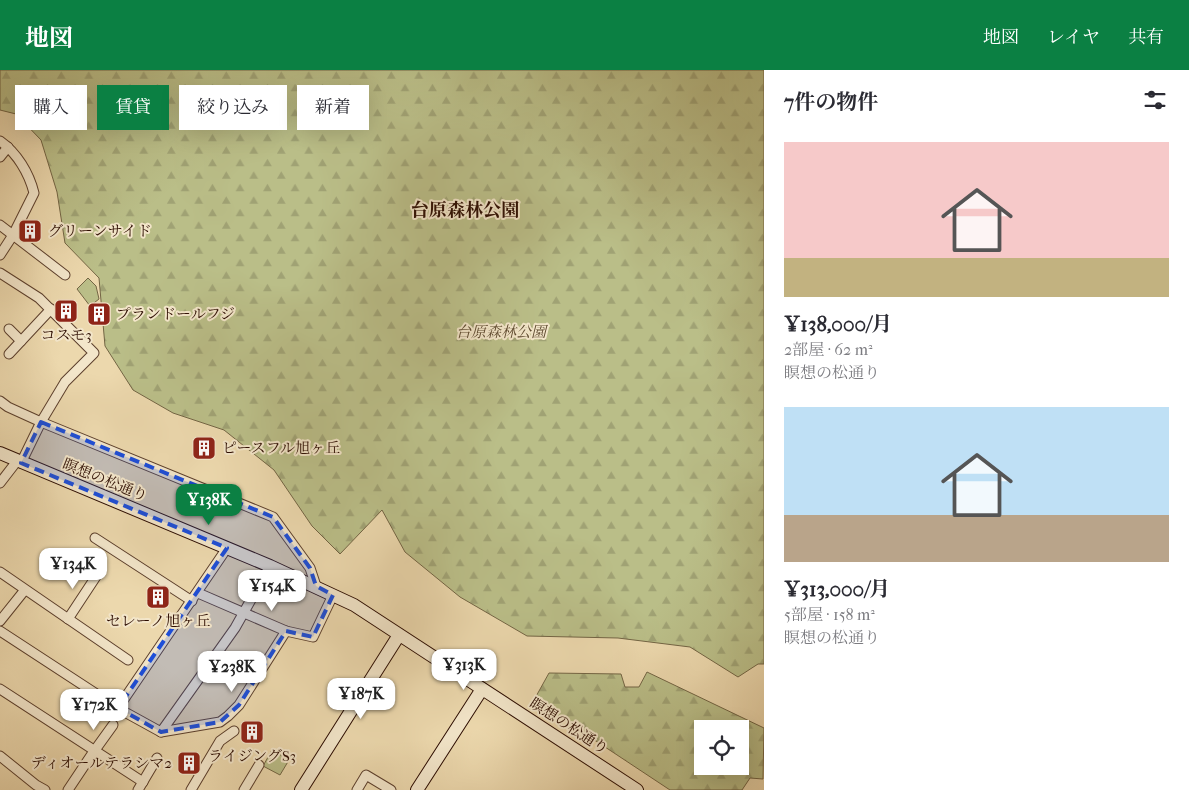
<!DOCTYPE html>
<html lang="ja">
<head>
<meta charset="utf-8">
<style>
  body { margin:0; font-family:"IM FELL French Canon","Noto Serif JP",serif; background:#f2f2f3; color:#2b2b33; height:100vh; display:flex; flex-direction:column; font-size:19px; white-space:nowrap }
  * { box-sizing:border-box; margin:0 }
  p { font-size:16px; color:#7c7c81 }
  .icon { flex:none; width:28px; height:28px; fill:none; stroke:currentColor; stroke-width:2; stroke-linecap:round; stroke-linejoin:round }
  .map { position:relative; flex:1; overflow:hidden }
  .drawer { display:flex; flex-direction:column; background:#fff; width:425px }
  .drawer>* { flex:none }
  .top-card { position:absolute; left:15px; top:15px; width:475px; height:45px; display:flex; gap:10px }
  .fabs { position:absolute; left:694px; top:650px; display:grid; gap:10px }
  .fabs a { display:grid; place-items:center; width:55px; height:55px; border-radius:0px; background:#fff; box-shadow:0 5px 20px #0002; font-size:25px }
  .price { position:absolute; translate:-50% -42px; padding:0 11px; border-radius:10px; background:#fff; color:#222; font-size:16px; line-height:32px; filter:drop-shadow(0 1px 2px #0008) }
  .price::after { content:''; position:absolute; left:50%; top:30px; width:15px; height:11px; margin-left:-8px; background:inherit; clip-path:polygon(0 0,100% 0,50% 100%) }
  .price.selected { background:#0b8043; color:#fff }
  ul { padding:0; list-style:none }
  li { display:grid; align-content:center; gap:10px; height:265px; padding:0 20px }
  li span { display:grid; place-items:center; height:155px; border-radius:0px; color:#555 }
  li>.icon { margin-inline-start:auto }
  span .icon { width:90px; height:90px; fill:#fffc; stroke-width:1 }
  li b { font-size:21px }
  h2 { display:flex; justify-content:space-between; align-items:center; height:60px; padding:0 20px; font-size:21px }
  .pill { padding:0 18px; border-radius:0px; background:#fff; box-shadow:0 5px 20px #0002; font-size:18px; line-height:45px }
  .pill.selected { background:#0b8043; color:#fff }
  header { display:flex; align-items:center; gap:30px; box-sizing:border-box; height:70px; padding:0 25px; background:#0b8043; color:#fff }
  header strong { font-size:24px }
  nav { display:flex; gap:28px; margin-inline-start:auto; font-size:18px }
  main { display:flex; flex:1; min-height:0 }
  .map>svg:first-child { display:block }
  .green { fill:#babe88; stroke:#736544 }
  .forest { fill:url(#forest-firs); stroke:#736544; fill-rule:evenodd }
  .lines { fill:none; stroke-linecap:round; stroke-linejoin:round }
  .street-casing { stroke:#5c3f2c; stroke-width:11 }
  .secondary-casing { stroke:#2c0c01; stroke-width:14 }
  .street { stroke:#f3e6ca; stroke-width:9 }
  .secondary { stroke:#f3e6ca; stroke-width:12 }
  .marked { fill:#1d4ed8; fill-opacity:0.2; stroke:#1d4ed8; stroke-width:4; stroke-dasharray:10 6; stroke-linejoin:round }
  .labels { text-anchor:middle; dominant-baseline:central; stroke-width:4; stroke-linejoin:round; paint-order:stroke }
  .poi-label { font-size:15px; fill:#2c0c01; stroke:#f3e6ca; text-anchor:start }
  .park-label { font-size:15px; font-style:italic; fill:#5e4a30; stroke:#f3e6ca }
  .street-label { font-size:15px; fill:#2c0c01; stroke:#f3e6ca }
  .quarter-label { font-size:18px; font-weight:bold; fill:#2c0c01; stroke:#f3e6ca }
</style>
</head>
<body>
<header>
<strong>地図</strong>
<nav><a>地図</a><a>レイヤ</a><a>共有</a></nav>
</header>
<main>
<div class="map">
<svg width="764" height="720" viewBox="0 0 764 720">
  <defs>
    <pattern id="forest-firs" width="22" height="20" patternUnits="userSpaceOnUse" patternTransform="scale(1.25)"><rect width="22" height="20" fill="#babe88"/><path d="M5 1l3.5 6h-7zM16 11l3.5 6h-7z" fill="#a0a274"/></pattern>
  </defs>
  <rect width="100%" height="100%" fill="#ecd8ad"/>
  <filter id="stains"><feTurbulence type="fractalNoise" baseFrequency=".004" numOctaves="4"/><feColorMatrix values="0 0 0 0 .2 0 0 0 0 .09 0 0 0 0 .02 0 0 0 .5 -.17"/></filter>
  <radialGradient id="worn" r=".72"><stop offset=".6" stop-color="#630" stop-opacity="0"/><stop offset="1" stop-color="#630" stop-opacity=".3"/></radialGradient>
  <g class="green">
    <polygon points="88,208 96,216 99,229 90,236 77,219"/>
    <polygon points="272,680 289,690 280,705 263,696"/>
  </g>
  <g class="forest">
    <polygon points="0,0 764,0 764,594 758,594 738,607 690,577 618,568 527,566 460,527 405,482 382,440 340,484 312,456 274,400 224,360 173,343 133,320 105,276 99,208 65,173 57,122 41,70 16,44 0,40"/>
    <path d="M647 602 764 658 763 709 750 708 742 720H670L534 630 549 603 621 604 625 617H639ZM702 659H740V696H702Z"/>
  </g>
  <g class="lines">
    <g class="street-casing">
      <g id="street">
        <path d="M0 71C17 83 29 103 34 123L13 165 0 185"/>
        <polyline points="0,87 8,77"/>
        <polyline points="0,155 65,205"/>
        <polyline points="0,203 39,228 94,283 65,312 41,352 21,393"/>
        <polyline points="9,259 21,271"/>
        <polyline points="9,284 51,239"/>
        <polyline points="0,331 8,337 41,352 273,447 310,498 316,516"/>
        <polyline points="0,413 17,391"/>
        <polyline points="95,468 192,531"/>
        <polyline points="0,502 128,590"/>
        <polyline points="198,523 286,561 313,567 333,525"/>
        <polyline points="68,549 97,505"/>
        <polyline points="0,551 24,521"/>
        <polyline points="0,561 121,640 161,662 220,652 228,646 239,635 286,561"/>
        <polyline points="0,619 143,712"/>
        <polyline points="118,638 227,478"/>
        <polyline points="161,662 235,558 270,496"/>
        <polyline points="95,680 113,655"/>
        <polyline points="0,686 36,715 45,720"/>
        <polyline points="68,720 92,684"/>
        <polyline points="138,720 157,688"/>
        <polyline points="191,720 220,671 234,661"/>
        <polyline points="244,720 259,695"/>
        <polyline points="357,720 366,705 391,720"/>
      </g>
    </g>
    <g class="secondary-casing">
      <g id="secondary">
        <polyline points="0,383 270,496 354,535 637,720"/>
        <polyline points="301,720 399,565"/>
        <polyline points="417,720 482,619"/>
      </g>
    </g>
    <use href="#street" class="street"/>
    <use href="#secondary" class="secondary"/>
  </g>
  <path class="marked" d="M41 352 273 447 310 498 316 516 333 525 313 567 286 561 239 635 220 652 161 662 118 638 227 478 21 393Z"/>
  <defs>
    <g id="building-square" transform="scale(1.25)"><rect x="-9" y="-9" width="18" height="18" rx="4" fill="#8f2418" stroke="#f3e6ca"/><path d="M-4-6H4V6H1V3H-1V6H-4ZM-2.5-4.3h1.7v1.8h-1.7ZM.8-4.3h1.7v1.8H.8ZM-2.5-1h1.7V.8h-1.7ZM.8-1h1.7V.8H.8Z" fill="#fff"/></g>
  </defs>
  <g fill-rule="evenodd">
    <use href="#building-square" x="30" y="161"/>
    <use href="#building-square" x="66" y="241"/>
    <use href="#building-square" x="99" y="244"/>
    <use href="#building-square" x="204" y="378"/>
    <use href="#building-square" x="158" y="527"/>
    <use href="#building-square" x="252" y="662"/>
    <use href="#building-square" x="189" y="693"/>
  </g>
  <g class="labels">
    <g class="poi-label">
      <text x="48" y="161">グリーンサイド</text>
      <text x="116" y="244">プランドールフジ</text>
      <text x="66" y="265" text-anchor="middle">コスモ3</text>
      <text x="222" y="378">ピースフル旭ヶ丘</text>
      <text x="158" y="551" text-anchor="middle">セレーノ旭ヶ丘</text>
      <text x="252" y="686" text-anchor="middle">ライジングS3</text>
      <text x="172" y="693" text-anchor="end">ディオールテラシマ2</text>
    </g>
    <g class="park-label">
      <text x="501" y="262">台原森林公園</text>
    </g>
    <g class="street-label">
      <text transform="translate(105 410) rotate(22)">瞑想の松通り</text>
      <text transform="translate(569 656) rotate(33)">瞑想の松通り</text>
    </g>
    <g class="quarter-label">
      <text x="465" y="140">台原森林公園</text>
    </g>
  </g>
  <rect width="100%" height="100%" filter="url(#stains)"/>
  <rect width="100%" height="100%" fill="url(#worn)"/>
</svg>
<div class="fabs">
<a><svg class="icon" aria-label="locate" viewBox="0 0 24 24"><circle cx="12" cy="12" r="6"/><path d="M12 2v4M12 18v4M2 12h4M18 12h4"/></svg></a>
</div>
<b class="price selected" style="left:209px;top:456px">¥138K</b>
<b class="price" style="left:73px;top:520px">¥134K</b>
<b class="price" style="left:272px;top:542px">¥154K</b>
<b class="price" style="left:464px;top:621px">¥313K</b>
<b class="price" style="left:232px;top:623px">¥238K</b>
<b class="price" style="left:361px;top:650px">¥187K</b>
<b class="price" style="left:94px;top:661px">¥172K</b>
<div class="top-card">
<a class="pill">購入</a>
<a class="pill selected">賃貸</a>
<a class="pill">絞り込み</a>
<a class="pill">新着</a>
</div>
</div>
<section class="drawer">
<h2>7件の物件<svg class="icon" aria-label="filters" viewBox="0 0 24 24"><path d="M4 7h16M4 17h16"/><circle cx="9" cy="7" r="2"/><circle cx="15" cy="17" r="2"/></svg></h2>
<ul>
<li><span style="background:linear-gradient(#f6c9c9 75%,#c2b280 0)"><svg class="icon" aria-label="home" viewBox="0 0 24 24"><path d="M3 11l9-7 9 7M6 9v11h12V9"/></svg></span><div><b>¥138,000/月</b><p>2部屋 · 62 m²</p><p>瞑想の松通り</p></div></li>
<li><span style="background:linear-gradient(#bfe0f5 70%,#b9a48a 0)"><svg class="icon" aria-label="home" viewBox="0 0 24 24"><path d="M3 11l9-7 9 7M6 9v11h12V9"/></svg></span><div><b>¥313,000/月</b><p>5部屋 · 158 m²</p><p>瞑想の松通り</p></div></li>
</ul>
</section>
</main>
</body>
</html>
